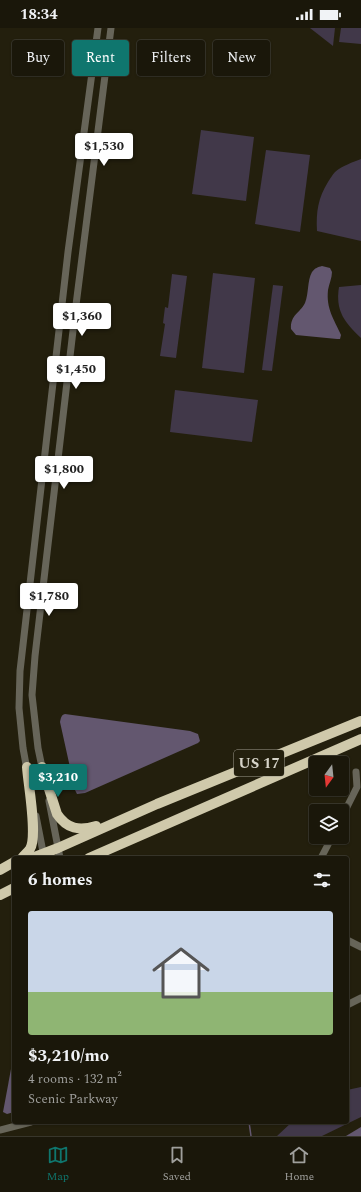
<!DOCTYPE html>
<html lang="en">
<head>
<meta charset="utf-8">
<style>
  body { margin:0; font-family:Spectral,serif; background:#232013; color:#f1f3f6; height:100vh; display:flex; flex-direction:column; font-size:15px; white-space:nowrap }
  * { box-sizing:border-box; margin:0 }
  p { font-size:13px; color:#9f9f9c }
  .icon { flex:none; width:22px; height:22px; fill:none; stroke:currentColor; stroke-width:2; stroke-linecap:round; stroke-linejoin:round }
  .map { position:relative; flex:1; overflow:hidden }
  .side { position:absolute; left:12px; top:828px; width:337px; height:268px; display:flex; flex-direction:column; background:#1a170a; border-radius:4px; box-shadow:0 1px 3px #0004,0 0 0 1px #38362b }
  .side>* { flex:none }
  .top-card { position:absolute; left:12px; top:12px; width:337px; height:36px; display:flex; gap:8px }
  .needle { width:26px; rotate:195deg }
  .buttons { position:absolute; left:309px; top:728px; display:grid; gap:8px }
  .buttons a { display:grid; place-items:center; width:40px; height:40px; border-radius:4px; background:#1a170a; box-shadow:0 1px 3px #0004,0 0 0 1px #38362b; font-size:20px }
  .price { position:absolute; translate:-50% -34px; padding:0 9px; border-radius:4px; background:#fff; color:#222; font-size:13px; line-height:26px; filter:drop-shadow(0 1px 2px #0008) }
  .price::after { content:''; position:absolute; left:50%; top:24px; width:12px; height:9px; margin-left:-6px; background:inherit; clip-path:polygon(0 0,100% 0,50% 100%) }
  .price.current { background:#0f766e; color:#fff }
  ul { padding:0; list-style:none }
  li { display:grid; align-content:center; gap:8px; height:212px; padding:0 16px }
  li span { display:grid; place-items:center; height:124px; border-radius:4px; color:#555 }
  li>.icon { margin-inline-start:auto }
  span .icon { width:72px; height:72px; fill:#fffc; stroke-width:1 }
  li b { font-size:17px }
  h2 { display:flex; justify-content:space-between; align-items:center; height:48px; padding:0 16px; font-size:17px }
  .tag { padding:0 14px; border-radius:4px; background:#1a170a; box-shadow:0 1px 3px #0004,0 0 0 1px #38362b; font-size:14px; line-height:36px }
  .tag.current { background:#0f766e; color:#fff }
  .status { display:flex; justify-content:space-between; align-items:center; height:28px; padding:0 20px; background:#1a170a; direction:ltr }
  .status svg { height:11px; fill:currentColor }
  .tabs { display:flex; justify-content:space-around; align-items:center; height:56px; border-top:1px solid #38362b; background:#1a170a; font-size:11px; color:#9f9f9c }
  .tabs a { display:grid; justify-items:center; gap:2px }
  .tabs .current { color:#0f766e }
  .map>svg:first-child { display:block }
  .green { fill:#413849 }
  .water { fill:#63576f }
  .lines { fill:none; stroke-linecap:round; stroke-linejoin:round }
  .stream { stroke:#63576f; stroke-width:1.5 }
  .minor { stroke:#676559; stroke-width:7 }
  .highway { stroke:#cfc9ab; stroke-width:10 }
  .labels { text-anchor:middle; dominant-baseline:central; stroke-width:3; stroke-linejoin:round; paint-order:stroke }
  .shield { fill:#231f0d; stroke:#a09d90; stroke-width:1 }
  .shield-label { font-size:15px; font-weight:bold; fill:#d6d3c8 }
</style>
</head>
<body>
<div class="status"><b>18:34</b><svg viewBox="0 0 49 12"><path d="M0 12V9h3v3zM5 12V6h3v6zM10 12V3h3v9zM15 12V0h3v12zM26 1h20v11H26zM47 4h2v5h-2z"/></svg></div>
<div class="map">
<svg width="361" height="1108" viewBox="0 0 361 1108">
  <rect width="100%" height="100%" fill="#231f0d"/>
  <g class="green">
    <polygon points="310,0 335,0 333,18"/>
    <polygon points="341,0 361,0 361,16 339,14"/>
    <polygon points="201,102 254,109 246,173 192,166"/>
    <polygon points="266,122 310,127 300,204 255,196"/>
    <path d="M361 131V213L317 203C316 184 318 170 328 154 330 151 333 146 335 144 342 138 353 134 361 131Z"/>
    <polygon points="213,245 255,250 244,345 202,340"/>
    <polygon points="172,246 187,248 176,330 160,328 165,296 163,295 165,279 168,280"/>
    <polygon points="273,257 283,258 272,343 262,342"/>
    <path d="M361 257V310C345 295 335 283 339 259Z"/>
    <polygon points="175,362 258,372 252,414 170,404"/>
    <polygon points="361,1059 361,1089 322,1108 277,1108 292,1094 347,1094 347,1062"/>
  </g>
  <g class="water">
    <path d="M322 238 330 240 332 244C332 250 329 256 328 262 326 281 334 291 341 307L340 311H337L296 307 291 301C290 287 300 285 305 275 309 265 307 253 312 244 315 240 318 239 322 238Z"/>
    <path d="M65 686 190 703 198 706 200 713 198 715 85 765 77 766 75 762 60 694C61 690 61 687 65 686Z"/>
    <polygon points="14,1025 14,1084 7,1086 3,1084"/>
    <polygon points="361,1099 361,1108 346,1108"/>
  </g>
  <g class="lines">
    <polyline class="stream" points="249,1094 251,1108"/>
    <g class="minor">
      <polyline points="27,742 23,720 19,680 20,643 68,224 98,0"/>
      <polyline points="43,744 38,720 32,667 35,628 76,277 111,0"/>
      <polyline points="49,773 60,830"/>
      <polyline points="36,788 44,829"/>
      <polyline points="342,789 357,759 356,744"/>
      <polyline points="321,830 332,809"/>
      <polyline points="347,912 361,919"/>
      <polyline points="347,977 361,970"/>
      <polyline points="0,1102 31,1094"/>
    </g>
    <g class="highway">
      <path d="M42 739 57 786C67 801 79 803 96 798"/>
      <path d="M22 830C24 827 28 824 30 821 38 808 28 756 27 739"/>
      <polyline points="32,830 58,820 157,776 361,693"/>
      <polyline points="89,830 361,711"/>
      <polyline points="0,842 14,834"/>
      <polyline points="0,867 14,860"/>
    </g>
  </g>
  <g class="labels">
    <rect class="shield" x="234" y="722" width="50" height="26" rx="3"/>
    <g class="shield-label">
      <text x="259" y="735">US 17</text>
    </g>
  </g>
</svg>
<div class="buttons">
<a><svg class="needle" viewBox="-14 -14 28 28"><path d="M0-13l5 13h-10z" fill="#e53935"/><path d="M0 13l5-13h-10z" fill="#9f9f9c"/></svg></a>
<a><svg class="icon" aria-label="layers" viewBox="0 0 24 24"><path d="M12 4l9 5-9 5-9-5zM3 14l9 5 9-5"/></svg></a>
</div>
<b class="price" style="left:104px;top:139px">$1,530</b>
<b class="price" style="left:82px;top:309px">$1,360</b>
<b class="price" style="left:76px;top:362px">$1,450</b>
<b class="price" style="left:64px;top:462px">$1,800</b>
<b class="price" style="left:49px;top:589px">$1,780</b>
<b class="price current" style="left:58px;top:770px">$3,210</b>
<div class="top-card">
<a class="tag">Buy</a>
<a class="tag current">Rent</a>
<a class="tag">Filters</a>
<a class="tag">New</a>
</div>
<section class="side">
<h2>6 homes<svg class="icon" aria-label="filters" viewBox="0 0 24 24"><path d="M4 7h16M4 17h16"/><circle cx="9" cy="7" r="2"/><circle cx="15" cy="17" r="2"/></svg></h2>
<ul>
<li><span style="background:linear-gradient(#c9d6e8 65%,#8fb573 0)"><svg class="icon" aria-label="home" viewBox="0 0 24 24"><path d="M3 11l9-7 9 7M6 9v11h12V9"/></svg></span><div><b>$3,210/mo</b><p>4 rooms · 132 m²</p><p>Scenic Parkway</p></div></li>
</ul>
</section>
</div>
<nav class="tabs">
<a class="current"><svg class="icon" aria-label="map" viewBox="0 0 24 24"><path d="M3 6l6-2 6 2 6-2v14l-6 2-6-2-6 2zM9 4v14M15 6v14"/></svg>Map</a>
<a><svg class="icon" aria-label="saved" viewBox="0 0 24 24"><path d="M7 4h10v16l-5-4-5 4z"/></svg>Saved</a>
<a><svg class="icon" aria-label="home" viewBox="0 0 24 24"><path d="M3 11l9-7 9 7M6 9v11h12V9"/></svg>Home</a>
</nav>
</body>
</html>
